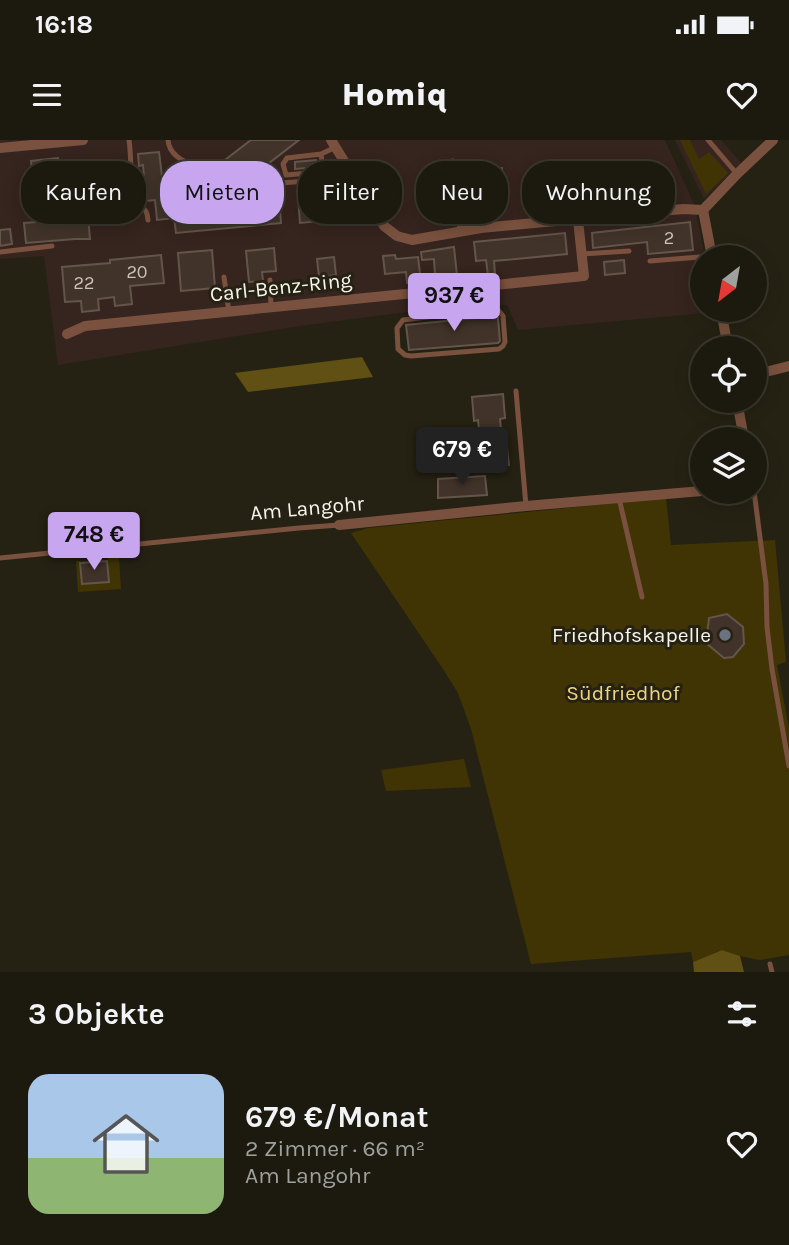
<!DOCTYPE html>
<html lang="de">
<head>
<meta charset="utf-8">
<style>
  body { margin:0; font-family:Karla,sans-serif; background:#252317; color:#f1f3f6; height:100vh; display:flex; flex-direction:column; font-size:26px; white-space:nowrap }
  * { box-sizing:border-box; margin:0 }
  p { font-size:23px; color:#a0a19e }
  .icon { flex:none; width:38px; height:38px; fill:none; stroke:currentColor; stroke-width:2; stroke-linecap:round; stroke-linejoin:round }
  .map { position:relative; height:832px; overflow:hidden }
  .side { display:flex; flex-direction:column; background:#1c1a0e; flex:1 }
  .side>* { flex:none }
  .guide { position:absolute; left:21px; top:21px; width:747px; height:63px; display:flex; gap:14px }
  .needle { width:46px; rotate:211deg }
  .buttons { position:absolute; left:690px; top:105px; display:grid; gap:14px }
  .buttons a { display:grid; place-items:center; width:77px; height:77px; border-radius:50%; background:#1c1a0e; box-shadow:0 4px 18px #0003,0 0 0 2px #3a382e; font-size:35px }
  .price { position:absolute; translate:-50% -60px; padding:0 16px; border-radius:7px; background:#c7a6ef; color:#111; font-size:23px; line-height:46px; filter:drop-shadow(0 2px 4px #0008) }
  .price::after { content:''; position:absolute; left:50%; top:42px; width:21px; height:16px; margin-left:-10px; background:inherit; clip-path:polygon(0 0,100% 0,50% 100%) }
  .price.on { background:#222; color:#fff }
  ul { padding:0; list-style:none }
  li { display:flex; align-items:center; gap:21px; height:175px; padding:0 28px }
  li span { display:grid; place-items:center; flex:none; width:196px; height:140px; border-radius:21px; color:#555 }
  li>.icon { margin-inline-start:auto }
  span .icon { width:84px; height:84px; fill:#fffc; stroke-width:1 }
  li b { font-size:30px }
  h2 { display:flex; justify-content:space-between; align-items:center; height:84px; padding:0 28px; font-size:30px }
  .pill { padding:0 24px; border-radius:28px; background:#1c1a0e; box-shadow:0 4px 18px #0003,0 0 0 2px #3a382e; font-size:24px; line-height:63px }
  .pill.on { background:#c7a6ef; color:#111 }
  .status { display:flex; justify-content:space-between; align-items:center; height:49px; padding:0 35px; background:#1c1a0e; direction:ltr }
  .status svg { height:19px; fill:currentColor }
  header { display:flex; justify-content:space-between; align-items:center; height:91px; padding:0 28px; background:#1c1a0e; font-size:32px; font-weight:800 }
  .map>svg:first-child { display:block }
  .commercial { fill:#36241e }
  .green { fill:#403405 }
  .forest { fill:#605013 }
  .building { fill:#413329; stroke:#64554a; stroke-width:2 }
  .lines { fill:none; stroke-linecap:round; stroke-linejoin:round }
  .service { stroke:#7a513e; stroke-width:5 }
  .minor { stroke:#7a513e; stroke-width:10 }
  .worship-dot { fill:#6b7280; stroke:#262213; stroke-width:2.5 }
  .labels { text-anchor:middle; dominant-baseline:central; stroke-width:6; stroke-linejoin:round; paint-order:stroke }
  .number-label { font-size:18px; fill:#cac4ba }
  .street-label { font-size:21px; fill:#f8f5eb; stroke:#262213 }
  .poi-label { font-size:21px; fill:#f8f5eb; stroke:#262213; text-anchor:end }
  .park-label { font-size:21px; fill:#efd57f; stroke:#262213 }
</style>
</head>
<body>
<div class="status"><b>16:18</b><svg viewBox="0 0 49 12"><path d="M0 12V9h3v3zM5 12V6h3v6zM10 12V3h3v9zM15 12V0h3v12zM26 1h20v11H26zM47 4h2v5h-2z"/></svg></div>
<header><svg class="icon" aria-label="menu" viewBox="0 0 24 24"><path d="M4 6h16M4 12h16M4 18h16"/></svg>Homiq<svg class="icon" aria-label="heart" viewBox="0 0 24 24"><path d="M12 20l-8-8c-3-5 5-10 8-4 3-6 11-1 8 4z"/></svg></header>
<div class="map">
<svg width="789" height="832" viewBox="0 0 789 832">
  <rect width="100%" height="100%" fill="#262213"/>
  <g class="commercial">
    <polygon points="0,0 665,0 694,64 705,117 702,117 702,170 717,170 717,172 518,190 507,165 437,168 300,186 58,225 44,116 0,119"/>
    <polygon points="675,0 721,0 741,23 704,59"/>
  </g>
  <g class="green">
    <polygon points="680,0 690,0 699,19 709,12 728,33 706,54"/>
    <polygon points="666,358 671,405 775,400 786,522 777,525 789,588 789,815 760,820 740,816 722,810 693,822 691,812 531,824 471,589 458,553 443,529 351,393 368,388"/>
    <polygon points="108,415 119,416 121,449 78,452 76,421 80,421 81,424 108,422"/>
    <polygon points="464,619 471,647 386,651 381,630"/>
  </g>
  <g class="forest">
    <polygon points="362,217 373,237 248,252 235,233"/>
    <polygon points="722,810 740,816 744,832 694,832 693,822"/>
  </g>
  <g class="building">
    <polygon points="251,0 299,0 234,50 221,33 226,29 221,23"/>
    <polygon points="159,12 163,44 205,40 206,56 228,54 219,61 240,59 245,60 255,57 279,55 281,83 176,93 174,78 157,80 155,60 146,61 143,25 139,26 138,14"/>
    <polygon points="58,18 60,33 87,31 88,37 96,41 103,47 109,57 111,64 87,65 90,99 75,99 26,103 24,83 37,82 31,21"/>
    <polygon points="316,20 317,27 295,29 295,22"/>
    <polygon points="502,28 504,49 478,51 479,64 472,65 468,32"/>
    <polygon points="341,45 350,59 340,65 342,79 300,83 298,57 332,54 332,46"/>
    <polygon points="690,82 693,110 648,114 647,102 593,108 592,93"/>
    <polygon points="10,89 12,104 0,106 0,90"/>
    <polygon points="565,93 567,114 494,121 495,134 488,135 486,120 476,121 474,102"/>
    <polygon points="454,107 457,136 435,136 434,119 422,120 421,112"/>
    <polygon points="274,108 276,131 262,132 263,141 249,142 246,111"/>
    <polygon points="212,110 215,148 181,151 178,113"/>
    <polygon points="161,115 164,143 130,146 132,164 115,166 114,157 98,159 99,170 82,172 81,161 65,162 62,127 110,123 110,120"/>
    <polygon points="395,115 396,119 418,117 421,142 407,143 406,132 385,134 383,116"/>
    <polygon points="334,117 336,135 329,136 330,145 320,146 317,119"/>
    <polygon points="624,120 625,133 605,135 604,122"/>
    <polygon points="496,176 498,178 500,201 498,203 409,210 406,185"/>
    <polygon points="503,254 505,278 500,279 503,308 507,308 509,325 498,326 495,298 480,299 478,280 474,281 472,257"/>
    <polygon points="485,336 487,355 438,358 438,339"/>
    <polygon points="107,421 109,442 82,444 80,423"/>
    <polygon points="727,474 743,487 744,504 733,517 724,518 706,503 709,478"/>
  </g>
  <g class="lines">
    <g class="service">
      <path d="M129 0C132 21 130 42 133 63 143 69 147 67 148 80"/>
      <path d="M168 0C169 17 188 23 202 30"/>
      <polyline points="708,0 737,34"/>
      <polyline points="321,14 323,29 321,32 286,35 283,24 287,18 321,14 336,7"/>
      <polyline points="453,21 460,91"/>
      <polyline points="244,55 282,43 354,37"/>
      <polyline points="0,112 52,106"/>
      <polyline points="582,114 629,111"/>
      <polyline points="650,121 712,116"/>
      <polyline points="224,137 229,172"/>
      <polyline points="270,140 271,167"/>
      <polyline points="491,145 495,166 503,176 505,202 503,206 499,209 411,216 405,215 398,209 397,188 403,180 477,171 495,166"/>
      <polyline points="446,150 447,175"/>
      <polyline points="516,251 526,366"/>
      <polyline points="754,351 766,444 767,487 772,529 789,626"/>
      <polyline points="619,358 642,457"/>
      <polyline points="0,418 299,388 339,385"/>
      <polyline points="770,824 772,832"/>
    </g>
    <g class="minor">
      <polyline points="331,0 384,86 397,96 412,100 481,88 683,69 703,70 737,34 773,0"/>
      <polyline points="0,8 83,0"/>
      <polyline points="703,70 712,117"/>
      <polyline points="721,170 728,208"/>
      <polyline points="67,194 85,186 584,136 578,80"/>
      <polyline points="754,235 789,226"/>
      <polyline points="737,261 744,299"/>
      <polyline points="339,385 526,366 702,351"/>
    </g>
  </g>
  <circle class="worship-dot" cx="725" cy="495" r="7"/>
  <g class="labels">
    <g class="number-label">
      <text x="669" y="98">2</text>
      <text x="137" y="132">20</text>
      <text x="84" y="143">22</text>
    </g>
    <g class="street-label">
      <text transform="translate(281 147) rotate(-6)">Carl-Benz-Ring</text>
      <text transform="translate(307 368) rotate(-5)">Am Langohr</text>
    </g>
    <g class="poi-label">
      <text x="711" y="495">Friedhofskapelle</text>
    </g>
    <g class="park-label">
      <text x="623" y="553">Südfriedhof</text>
    </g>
  </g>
</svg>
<div class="buttons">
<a><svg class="needle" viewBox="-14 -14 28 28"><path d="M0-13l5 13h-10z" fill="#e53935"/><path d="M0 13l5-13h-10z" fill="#a0a19e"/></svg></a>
<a><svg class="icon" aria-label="locate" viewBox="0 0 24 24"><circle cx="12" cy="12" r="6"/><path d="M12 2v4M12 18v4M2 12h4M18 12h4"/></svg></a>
<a><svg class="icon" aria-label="layers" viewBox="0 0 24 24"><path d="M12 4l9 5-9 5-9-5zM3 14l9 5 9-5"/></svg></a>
</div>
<b class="price" style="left:454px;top:193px">937 €</b>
<b class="price on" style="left:462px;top:347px">679 €</b>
<b class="price" style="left:94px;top:432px">748 €</b>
<div class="guide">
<a class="pill">Kaufen</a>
<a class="pill on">Mieten</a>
<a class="pill">Filter</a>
<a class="pill">Neu</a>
<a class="pill">Wohnung</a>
</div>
</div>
<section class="side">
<h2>3 Objekte<svg class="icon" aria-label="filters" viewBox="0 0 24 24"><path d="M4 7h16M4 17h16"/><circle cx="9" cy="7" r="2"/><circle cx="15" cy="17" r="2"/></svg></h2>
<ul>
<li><span style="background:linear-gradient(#a9c7e8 60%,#8fb573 0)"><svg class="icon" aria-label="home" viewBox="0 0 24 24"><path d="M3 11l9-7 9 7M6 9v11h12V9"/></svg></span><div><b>679 €/Monat</b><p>2 Zimmer · 66 m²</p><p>Am Langohr</p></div><svg class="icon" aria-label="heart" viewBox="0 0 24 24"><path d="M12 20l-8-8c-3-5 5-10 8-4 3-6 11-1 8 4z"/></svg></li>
</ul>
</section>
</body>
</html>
